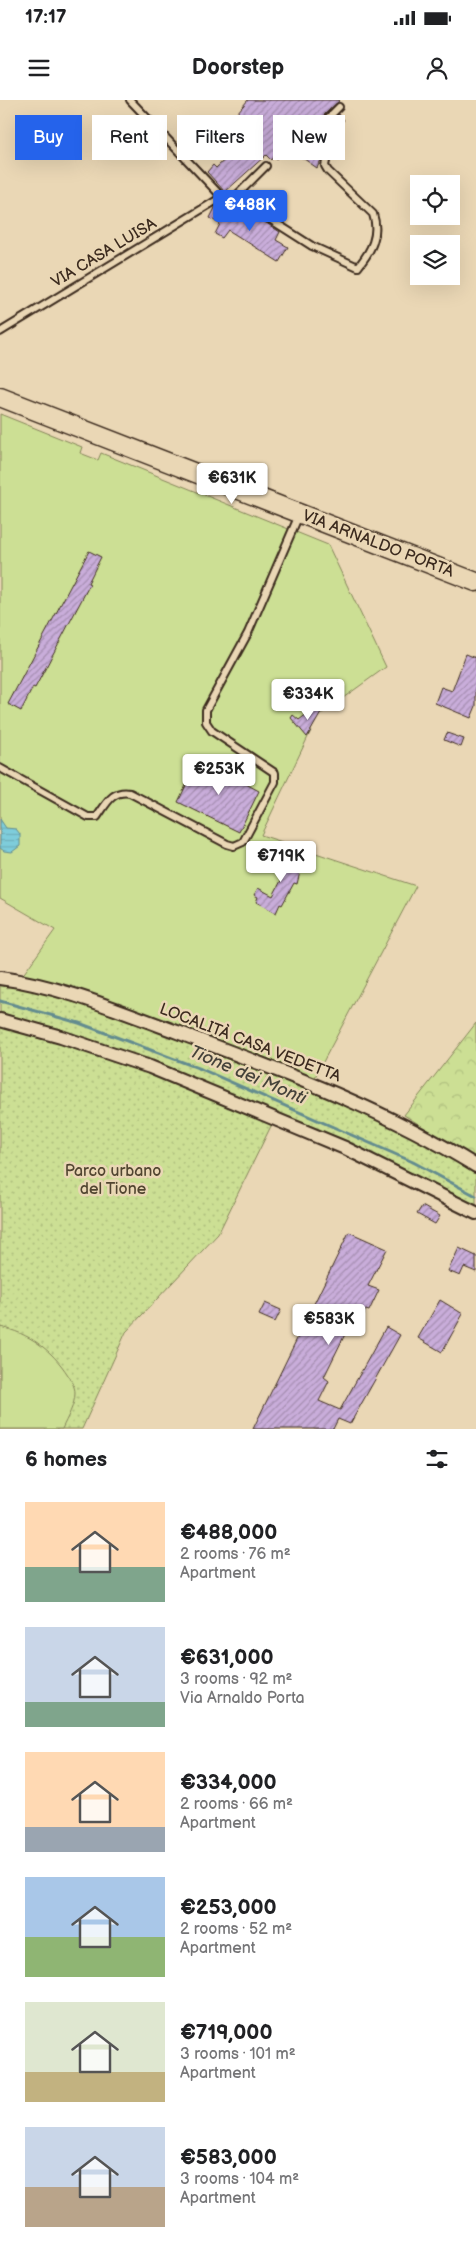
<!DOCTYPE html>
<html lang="en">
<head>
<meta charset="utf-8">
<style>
  body { margin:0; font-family:"Balsamiq Sans",sans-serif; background:#f2f2f2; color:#202124; height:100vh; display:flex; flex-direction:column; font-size:19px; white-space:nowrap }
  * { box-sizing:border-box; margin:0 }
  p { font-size:16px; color:#757577 }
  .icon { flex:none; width:28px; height:28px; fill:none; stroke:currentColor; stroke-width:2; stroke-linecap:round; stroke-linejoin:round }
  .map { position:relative; height:1329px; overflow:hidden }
  .details { display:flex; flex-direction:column; background:#fff; flex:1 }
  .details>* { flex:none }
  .hud { position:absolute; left:15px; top:15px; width:446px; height:45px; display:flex; gap:10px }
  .fabs { position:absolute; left:410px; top:75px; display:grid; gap:10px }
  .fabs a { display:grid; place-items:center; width:50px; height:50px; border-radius:0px; background:#fff; box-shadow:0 5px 20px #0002; font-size:25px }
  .price { position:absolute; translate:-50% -42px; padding:0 11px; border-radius:5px; background:#fff; color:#222; font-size:16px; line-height:32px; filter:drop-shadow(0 1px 2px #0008) }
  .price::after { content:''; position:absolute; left:50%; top:30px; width:15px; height:11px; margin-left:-8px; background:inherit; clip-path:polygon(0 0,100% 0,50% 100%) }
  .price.selected { background:#2563eb; color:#fff }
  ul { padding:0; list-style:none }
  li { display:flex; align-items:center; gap:15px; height:125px; padding:0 25px }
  li span { display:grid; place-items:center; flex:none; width:140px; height:100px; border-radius:0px; color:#555 }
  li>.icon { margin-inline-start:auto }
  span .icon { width:60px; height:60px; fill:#fffc; stroke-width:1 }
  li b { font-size:21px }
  h2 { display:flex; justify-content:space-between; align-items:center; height:60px; padding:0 25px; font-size:21px }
  .chip { padding:0 18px; border-radius:0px; background:#fff; box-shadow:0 5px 20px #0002; font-size:18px; line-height:45px }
  .chip.selected { background:#2563eb; color:#fff }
  .status { display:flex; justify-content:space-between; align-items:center; height:35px; padding:0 25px; background:#fff; direction:ltr }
  .status svg { height:14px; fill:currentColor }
  header { display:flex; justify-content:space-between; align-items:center; height:65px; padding:0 25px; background:#fff; font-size:22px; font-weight:700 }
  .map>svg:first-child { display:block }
  .forest { fill:url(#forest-crowns); stroke:#848459 }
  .park { fill:url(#park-dots); stroke:#848459 }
  .pitch { fill:#ccdf94; stroke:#848459 }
  .water { fill:url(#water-rules); stroke:#638c8f }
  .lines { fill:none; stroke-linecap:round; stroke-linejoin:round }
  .stream { stroke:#638c8f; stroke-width:3 }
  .building { fill:url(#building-hatch); stroke:#3b2a1e }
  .lane-casing { stroke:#3b2a1e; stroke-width:10 }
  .street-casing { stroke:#3b2a1e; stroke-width:16 }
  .secondary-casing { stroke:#3b2a1e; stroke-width:21 }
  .lane { stroke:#ead7b5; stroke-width:6 }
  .street { stroke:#ead7b5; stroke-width:12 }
  .secondary { stroke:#ead7b5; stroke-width:18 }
  .labels { text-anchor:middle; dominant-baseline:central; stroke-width:5; stroke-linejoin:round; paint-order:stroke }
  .street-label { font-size:16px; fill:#3b2a1e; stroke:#ead7b5 }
  .park-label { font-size:16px; fill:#514530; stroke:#ead7b5 }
  .water-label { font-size:18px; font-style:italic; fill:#45423a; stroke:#ead7b5 }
</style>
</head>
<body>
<div class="status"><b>17:17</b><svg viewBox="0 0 49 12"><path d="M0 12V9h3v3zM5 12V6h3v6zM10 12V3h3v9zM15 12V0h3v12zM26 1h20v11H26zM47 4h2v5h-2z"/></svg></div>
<header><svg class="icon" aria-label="menu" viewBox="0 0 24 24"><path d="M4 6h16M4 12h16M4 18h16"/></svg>Doorstep<svg class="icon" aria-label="person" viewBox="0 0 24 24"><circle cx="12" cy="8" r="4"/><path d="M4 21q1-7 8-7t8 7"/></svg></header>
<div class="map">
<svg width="476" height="1329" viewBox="0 0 476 1329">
  <defs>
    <pattern id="forest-crowns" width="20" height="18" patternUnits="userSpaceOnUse" patternTransform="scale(1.25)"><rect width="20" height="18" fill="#ccdf94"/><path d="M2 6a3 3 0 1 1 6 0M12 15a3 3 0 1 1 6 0" fill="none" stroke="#b0c07f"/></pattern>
    <pattern id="park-dots" width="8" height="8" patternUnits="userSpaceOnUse" patternTransform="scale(1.25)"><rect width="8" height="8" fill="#ccdf94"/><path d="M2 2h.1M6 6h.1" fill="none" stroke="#b0c07f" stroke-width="1.8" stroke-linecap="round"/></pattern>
    <pattern id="water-rules" width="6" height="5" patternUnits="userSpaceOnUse" patternTransform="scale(1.25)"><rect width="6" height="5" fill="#7ecddb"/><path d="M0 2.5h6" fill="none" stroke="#6eb0bc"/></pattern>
    <pattern id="building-hatch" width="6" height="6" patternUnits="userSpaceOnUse" patternTransform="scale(1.25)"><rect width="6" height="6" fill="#c9adda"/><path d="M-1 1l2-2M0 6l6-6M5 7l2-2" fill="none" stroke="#a48db0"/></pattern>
  </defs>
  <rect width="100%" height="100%" fill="#ead7b5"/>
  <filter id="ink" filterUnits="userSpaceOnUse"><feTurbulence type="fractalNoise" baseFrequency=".02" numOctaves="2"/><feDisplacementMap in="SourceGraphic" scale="10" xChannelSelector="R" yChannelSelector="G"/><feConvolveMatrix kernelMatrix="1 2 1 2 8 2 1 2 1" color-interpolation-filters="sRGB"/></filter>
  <g filter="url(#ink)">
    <polygon class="forest" points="476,923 476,1060 404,1015"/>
    <g class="park">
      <path d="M0 884C69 894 136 922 202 947 296 983 391 1019 476 1073V1108L373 1055 161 964 0 912Z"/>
      <polygon points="0,923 159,977 272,1024 218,1134 126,1232 82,1329 0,1329"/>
    </g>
    <g class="pitch">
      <polygon points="0,314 82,347 80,353 98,360 101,353 328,445 386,567 318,616 261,735 416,786 314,979 22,876 55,830 0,798"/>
      <path d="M0 1227C29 1233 52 1250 68 1275 71 1281 75 1286 75 1293 75 1305 67 1318 62 1329H0Z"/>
    </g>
    <polygon class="water" points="0,719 6,728 16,729 20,734 20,746 12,752 4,751 0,748"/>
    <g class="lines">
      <polyline class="stream" points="0,901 79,923 201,969 413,1062 476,1096"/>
    </g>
    <g class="building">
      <polygon points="248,0 340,0 307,31 298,44 321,60 317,68 287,47 276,59 274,56 271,60 266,55 225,92 207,72 213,65 216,68 237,48 221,32"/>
      <polygon points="339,14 344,20 336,29 330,23"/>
      <polygon points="220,104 249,123 254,115 280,132 276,140 288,147 279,162 228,130 222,138 215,134 220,124 210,118 216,106"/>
      <polygon points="89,451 101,457 88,483 90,484 35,588 33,587 21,611 8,604"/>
      <polygon points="466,554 476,558 476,606 471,618 435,603 441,587 452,591"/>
      <polygon points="316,607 321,613 307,637 291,618 293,615 299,620"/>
      <polygon points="447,633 464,639 461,647 444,640"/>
      <polygon points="199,659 259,691 239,732 178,702"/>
      <polygon points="279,753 303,760 297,784 294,783 282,805 280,804 276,813 256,802 258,797 254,795 258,788 273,796 286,771 275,768"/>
      <polygon points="422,1106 440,1116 435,1124 417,1114"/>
      <polygon points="349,1132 387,1149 368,1186 379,1190 369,1211 366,1210 359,1224 352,1220 324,1277 329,1281 319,1301 340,1310 386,1227 400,1235 350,1324 338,1319 333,1329 253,1329"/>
      <polygon points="459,1148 476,1156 476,1172 464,1167 460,1176 448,1171"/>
      <polygon points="440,1200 463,1214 442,1252 418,1238"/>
      <polygon points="265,1203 281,1210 275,1222 259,1215"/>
    </g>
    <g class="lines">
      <g class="lane-casing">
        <g id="lane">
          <path d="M130 0 222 97 243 102 312 146 358 167C371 151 380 135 373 114L328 71 325 66 327 56 311 35 339 7"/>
          <polyline points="233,99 266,66"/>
          <polyline points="0,232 222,97"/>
          <path d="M0 668 88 717H97C107 703 112 690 130 693L227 744 234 746 243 742 275 682V673L212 631 206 622V610L248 533 299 415"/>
        </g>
      </g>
      <g class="street-casing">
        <g id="street">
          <path d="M0 878C62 886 122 912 180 933 283 972 383 1008 476 1066"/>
          <polyline points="0,920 61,937 150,967 345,1048 476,1113"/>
        </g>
      </g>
      <g class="secondary-casing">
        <polyline id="secondary" points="0,297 476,482"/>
      </g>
      <use href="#lane" class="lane"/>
      <use href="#street" class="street"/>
      <use href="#secondary" class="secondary"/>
    </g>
  </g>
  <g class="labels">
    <g class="street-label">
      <text transform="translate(104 153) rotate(-31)">VIA CASA LUISA</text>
      <text transform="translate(378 444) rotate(21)">VIA ARNALDO PORTA</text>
      <text transform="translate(250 943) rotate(21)">LOCALITÀ CASA VEDETTA</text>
    </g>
    <g class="park-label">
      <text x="113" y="1071">Parco urbano<tspan x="113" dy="18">del Tione</tspan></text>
    </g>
    <g class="water-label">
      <text transform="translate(248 975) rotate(23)">Tione dei Monti</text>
    </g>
  </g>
</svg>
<div class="fabs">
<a><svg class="icon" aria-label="locate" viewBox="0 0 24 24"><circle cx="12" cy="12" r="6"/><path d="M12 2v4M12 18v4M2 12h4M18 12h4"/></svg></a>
<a><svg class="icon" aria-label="layers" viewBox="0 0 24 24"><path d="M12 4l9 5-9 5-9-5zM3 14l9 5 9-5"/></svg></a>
</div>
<b class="price selected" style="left:250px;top:132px">€488K</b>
<b class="price" style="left:232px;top:405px">€631K</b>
<b class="price" style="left:308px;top:621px">€334K</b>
<b class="price" style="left:219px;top:696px">€253K</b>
<b class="price" style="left:281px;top:783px">€719K</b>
<b class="price" style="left:329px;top:1246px">€583K</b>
<div class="hud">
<a class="chip selected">Buy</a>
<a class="chip">Rent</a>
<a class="chip">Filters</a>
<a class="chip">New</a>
</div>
</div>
<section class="details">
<h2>6 homes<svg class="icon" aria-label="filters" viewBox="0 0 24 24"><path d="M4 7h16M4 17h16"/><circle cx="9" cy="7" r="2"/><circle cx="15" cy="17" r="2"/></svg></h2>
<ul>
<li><span style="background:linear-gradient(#ffd9b3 65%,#7fa58c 0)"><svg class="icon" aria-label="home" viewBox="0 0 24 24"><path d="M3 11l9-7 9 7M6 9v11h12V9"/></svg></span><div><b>€488,000</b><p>2 rooms · 76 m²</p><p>Apartment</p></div></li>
<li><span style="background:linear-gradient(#c9d6e8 75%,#7fa58c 0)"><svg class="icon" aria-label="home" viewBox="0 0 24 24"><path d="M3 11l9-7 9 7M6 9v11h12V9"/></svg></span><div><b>€631,000</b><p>3 rooms · 92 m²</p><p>Via Arnaldo Porta</p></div></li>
<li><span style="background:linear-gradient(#ffd9b3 75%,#9aa5b1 0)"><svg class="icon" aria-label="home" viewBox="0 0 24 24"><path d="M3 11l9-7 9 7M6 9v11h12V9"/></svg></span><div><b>€334,000</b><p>2 rooms · 66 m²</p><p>Apartment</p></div></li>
<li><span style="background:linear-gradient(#a9c7e8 60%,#8fb573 0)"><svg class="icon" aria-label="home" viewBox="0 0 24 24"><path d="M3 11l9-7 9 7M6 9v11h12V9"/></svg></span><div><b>€253,000</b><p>2 rooms · 52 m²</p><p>Apartment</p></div></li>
<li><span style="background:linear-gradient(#dfe7d0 70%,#c2b280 0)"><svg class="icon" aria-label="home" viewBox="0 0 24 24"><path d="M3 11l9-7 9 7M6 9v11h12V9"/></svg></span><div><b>€719,000</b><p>3 rooms · 101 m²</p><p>Apartment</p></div></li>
<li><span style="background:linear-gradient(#c9d6e8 60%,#b9a48a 0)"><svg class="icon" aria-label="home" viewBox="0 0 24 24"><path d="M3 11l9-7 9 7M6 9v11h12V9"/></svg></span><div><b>€583,000</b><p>3 rooms · 104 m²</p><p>Apartment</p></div></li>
</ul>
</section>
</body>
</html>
